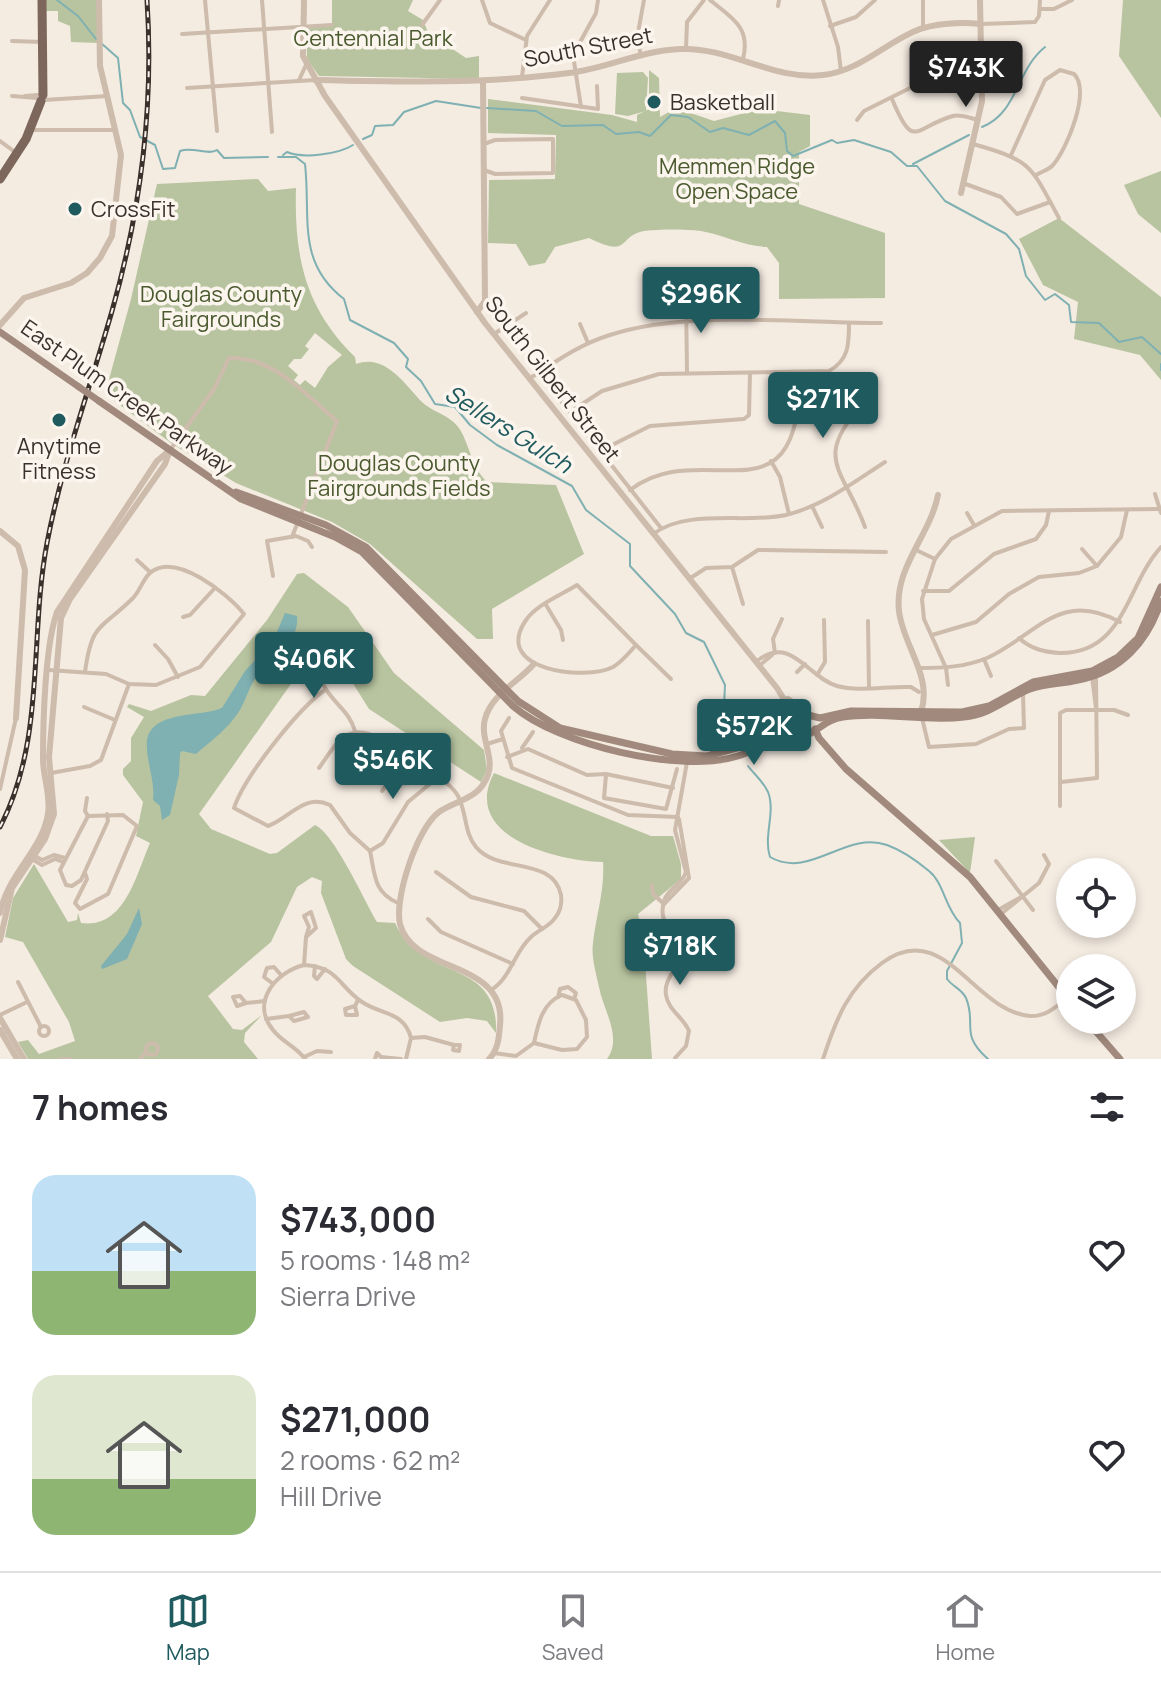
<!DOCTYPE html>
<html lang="en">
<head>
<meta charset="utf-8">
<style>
  body { margin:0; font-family:Manrope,sans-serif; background:#f2f2f3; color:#2b2b33; height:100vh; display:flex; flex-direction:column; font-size:30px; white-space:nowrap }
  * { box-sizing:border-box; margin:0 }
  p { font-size:26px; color:#7c7c81 }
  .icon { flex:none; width:44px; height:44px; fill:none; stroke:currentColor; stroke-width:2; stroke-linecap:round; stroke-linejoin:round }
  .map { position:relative; height:1059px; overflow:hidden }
  .sheet { display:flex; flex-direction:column; background:#fff; flex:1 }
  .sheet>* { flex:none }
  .fabs { position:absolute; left:1056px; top:858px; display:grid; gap:16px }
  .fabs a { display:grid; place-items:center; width:80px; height:80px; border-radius:50%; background:#fff; box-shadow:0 4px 12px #0003; font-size:40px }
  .price { position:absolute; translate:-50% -68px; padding:0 18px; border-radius:8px; background:#1f5a5e; color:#fff; font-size:26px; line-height:52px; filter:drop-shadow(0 2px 4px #0008) }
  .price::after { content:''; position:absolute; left:50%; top:48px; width:24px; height:18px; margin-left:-12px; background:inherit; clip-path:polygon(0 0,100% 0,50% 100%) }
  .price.selected { background:#222; color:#fff }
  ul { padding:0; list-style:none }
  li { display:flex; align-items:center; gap:24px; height:200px; padding:0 32px }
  li span { display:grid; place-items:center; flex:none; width:224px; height:160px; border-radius:24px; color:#555 }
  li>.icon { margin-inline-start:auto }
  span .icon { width:96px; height:96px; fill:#fffc; stroke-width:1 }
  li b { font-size:34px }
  h2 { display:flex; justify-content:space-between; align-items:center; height:96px; padding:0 32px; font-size:34px }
  .menu { display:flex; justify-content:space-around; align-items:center; height:112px; border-top:2px solid #e1e1e2; background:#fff; font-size:22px; color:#7c7c81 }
  .menu a { display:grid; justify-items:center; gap:4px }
  .menu .selected { color:#1f5a5e }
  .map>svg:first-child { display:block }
  .green { fill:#b8c4a0; fill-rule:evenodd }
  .water { fill:#7fb0b2 }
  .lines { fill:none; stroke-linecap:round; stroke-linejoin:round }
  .stream { stroke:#7fb0b2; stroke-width:2 }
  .minor { stroke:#cdbbac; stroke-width:4 }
  .tertiary { stroke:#cdbbac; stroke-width:6 }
  .secondary { stroke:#a18a7d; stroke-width:7 }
  .primary { stroke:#7d675c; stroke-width:9 }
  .rail-casing { stroke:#3b302b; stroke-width:5 }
  .rail { stroke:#fbf5ee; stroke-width:2; stroke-dasharray:6; stroke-linecap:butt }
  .secondary-bridge { stroke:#a18a7d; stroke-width:7 }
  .poi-dot { fill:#1f5a5e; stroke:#fbf5ee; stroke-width:3 }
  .labels { text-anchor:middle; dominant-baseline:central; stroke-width:7; stroke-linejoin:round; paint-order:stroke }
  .park-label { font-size:22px; fill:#4a5a2e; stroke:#fbf5ee }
  .street-label { font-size:22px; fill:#3b302b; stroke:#fbf5ee }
  .poi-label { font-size:22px; fill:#3b302b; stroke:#fbf5ee; text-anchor:start }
  .water-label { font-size:24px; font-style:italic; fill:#1f5a5e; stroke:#fbf5ee }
</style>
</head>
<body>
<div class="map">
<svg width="1161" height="1059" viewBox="0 0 1161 1059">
  <rect width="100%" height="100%" fill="#f4ebe1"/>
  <g class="green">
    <polygon points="42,0 99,0 99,43 71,42 70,26 58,21 58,11 42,11"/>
    <polygon points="332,0 413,0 408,11 423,20 432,42 439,40 466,58 479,56 479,79 319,76 307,59 307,25 332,25"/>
    <polygon points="1123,0 1161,0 1161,118 1119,56"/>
    <path d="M649 70 659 78 660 117 676 108 714 121 760 109 810 115V146L799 152V204L885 233V298L779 299V263L767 247C743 246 724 235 701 231 685 229 660 229 644 231 617 236 631 259 589 238L555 247 545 263 529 266 516 244 488 243 489 180 555 179 556 135 488 133V99L612 115 637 122V115L649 109Z"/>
    <polygon points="643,72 648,78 646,111 628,116 615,114 617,73"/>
    <polygon points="1161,171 1161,233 1138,214 1124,185"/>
    <path d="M258 179 268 191 296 188C294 257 305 308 355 357L356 364C386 353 405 385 422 402 435 414 453 415 462 433 471 451 472 467 487 482L556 485 584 554 492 609 493 639H477L370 544 332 522 236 483 171 443 105 394 131 299 157 184ZM315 333 342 355 328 367 315 388 305 380 300 385 294 380 298 375 288 366 294 359H301L309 349 305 346Z"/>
    <polygon points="1059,218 1161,297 1161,380 1140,355 1074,339 1078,302 1043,285 1019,239"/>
    <path d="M304 573 348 607 394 673 484 750 487 770 481 782 369 709 325 639 317 635 310 639 293 681 199 814 211 829 270 854 277 853 315 825C334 833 364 900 377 922L395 923C423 984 499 956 496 1033L487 1021 467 1018 440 1022 353 966 346 959 321 893 322 881 312 877 297 887 271 942 208 996 233 1029 242 1030 262 1015 245 1033 244 1042 258 1059H28L18 1042 28 1040 39 1054 75 1041 69 1022 23 942 5 937 13 898 34 864 68 922 77 920 78 913 81 923C125 929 136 875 150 843L136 836 143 802 123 775V769L131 761V738L144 717 127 707 129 704 151 711 191 695 205 696 267 620 297 574Z"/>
    <path d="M494 773 651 836H673L681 864V879L638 914 643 934 652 1059H607C623 1037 603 1010 599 987 596 973 591 957 593 943 596 915 605 890 603 862 557 861 460 837 494 773Z"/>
    <polygon points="975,837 970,873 939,840"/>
  </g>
  <g class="water">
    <path d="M285 613 297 616C300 646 267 660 253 682 248 691 245 701 240 710 228 729 212 740 196 754L182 751 180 753 179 775 170 815 162 820 160 806 153 800C155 782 148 767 147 749 143 709 199 718 222 708L245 671 273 641Z"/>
    <polygon points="139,908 142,924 127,959 102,969 101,966 127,934"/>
  </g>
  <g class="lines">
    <g class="stream">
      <polyline points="57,0 78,16 96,39"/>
      <path d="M101 43 118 58 123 103 130 110 140 137 155 145 163 169 175 168 180 151C193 146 208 156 217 150L224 158 268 157"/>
      <polyline points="487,108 536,111 562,126 603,125 616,134 639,132 650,136 671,115 688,117 710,132 723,128 749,135 775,121 785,133 787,151 793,156 832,140 837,143 854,140 891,152 907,166 917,166 945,201 1006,234 1019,249 1026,276 1045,300 1055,294 1069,305 1071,322 1099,323 1119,342 1142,337 1161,354"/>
      <path d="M982 127C1018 113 1016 70 1045 47"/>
      <polyline points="363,139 372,135 375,126 393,125 404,112 436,101 481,108"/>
      <path d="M283 155 287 152C303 159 339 154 353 145"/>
      <path d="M278 157H296L305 164C311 217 296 262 344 299L350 320 394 343 408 359 406 367 421 381 435 404 455 407 470 425 497 445 572 486 586 510 630 544V566L675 614 686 633 704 642 725 685 724 706 738 738"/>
      <polyline points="913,164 969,135"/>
      <polyline points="1161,364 1161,370"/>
      <path d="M748 766C754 774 763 781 768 792 776 812 763 836 770 857 810 880 846 830 887 845 901 850 917 861 929 871 944 883 945 908 960 923L962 943 947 971V979C953 987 962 989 966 998 977 1024 959 1034 988 1059"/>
    </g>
    <g class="minor">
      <polyline points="205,0 217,131"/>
      <polyline points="262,0 272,132"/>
      <polyline points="482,0 490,23 526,40"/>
      <path d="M710 0C732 18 751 27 743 59"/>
      <polyline points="823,0 838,47 841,71"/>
      <polyline points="778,6 779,0"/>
      <polyline points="1041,9 1054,9 1072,0"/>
      <polyline points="981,24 1035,22 1039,16 1040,0"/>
      <polyline points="422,25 440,0"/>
      <polyline points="830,26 856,17 875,0"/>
      <polyline points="923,29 923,0"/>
      <polyline points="182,34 332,25"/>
      <polyline points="12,41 42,42"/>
      <polyline points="686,49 687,22 704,0"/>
      <polyline points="641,56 637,38 644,0"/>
      <polyline points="522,77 527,36 550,0"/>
      <polyline points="299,80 306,65"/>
      <polyline points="187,88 315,80"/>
      <polyline points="12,96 37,98"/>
      <polyline points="25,96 38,95"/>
      <polyline points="522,98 598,109 597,86"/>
      <path d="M892 99C914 152 914 127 953 116 960 114 970 118 978 120"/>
      <polyline points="44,100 108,96"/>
      <polyline points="581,107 573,55 596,13 598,0"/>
      <polyline points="857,120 864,111 936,75 998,73"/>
      <polyline points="33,130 116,130"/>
      <polyline points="0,141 15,152"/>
      <polyline points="484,144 495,140 553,139 553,173 495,174 484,170"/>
      <path d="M973 144C1033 161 1030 165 1059 218"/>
      <path d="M1011 155 1045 80 1060 70 1074 74C1091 91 1067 149 1053 165 1050 169 1041 172 1036 175"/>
      <polyline points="963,183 1001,197 1017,214 1050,202"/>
      <polyline points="686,299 687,372"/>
      <polyline points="580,324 588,343"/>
      <polyline points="494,334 526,313"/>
      <polyline points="539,373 661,528"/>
      <path d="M529 379C555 362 580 344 610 335 684 310 801 323 881 323"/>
      <path d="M864 403C811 459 844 469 865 527"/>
      <path d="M570 412 602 391 659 374 829 371C849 360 849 344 849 323"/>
      <path d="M170 450 214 389 229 358C273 356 306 395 337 421L292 537"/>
      <polyline points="600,451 650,426 744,419 749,415 750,373"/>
      <polyline points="771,461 780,477 789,514"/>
      <path d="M630 490C703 433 800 533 800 373"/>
      <polyline points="1155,494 1161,513"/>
      <polyline points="812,506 822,527"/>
      <polyline points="967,513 974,525"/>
      <path d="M653 534C688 508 745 524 786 515 823 506 854 482 885 462"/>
      <polyline points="1082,549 1097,566"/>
      <polyline points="916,550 935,559"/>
      <polyline points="137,560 150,572"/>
      <polyline points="732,567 743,604"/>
      <polyline points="273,576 267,541 296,536 308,541 312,547"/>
      <polyline points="689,579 706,568 732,567 758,550 886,552"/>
      <path d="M577 585 636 645C629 653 622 662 613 667 586 681 491 671 526 620 536 605 561 595 577 585Z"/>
      <polyline points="923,591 949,591 994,554 1036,539 1046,525 1049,511"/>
      <polyline points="546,605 561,630 563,640"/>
      <polyline points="183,617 190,615 214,589"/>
      <polyline points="868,621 869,687"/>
      <polyline points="932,635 976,622 1009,594 1039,577 1079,573 1097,566 1121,537 1127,510"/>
      <path d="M1019 638C1031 649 1044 652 1059 653 1125 654 1126 585 1161 547"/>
      <polyline points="155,645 168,659 178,677"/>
      <polyline points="636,645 671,679"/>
      <polyline points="775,653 773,639 782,619"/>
      <polyline points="984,659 991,676"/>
      <path d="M757 661C791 634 807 677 837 686 860 692 887 686 911 687L919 692"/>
      <polyline points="759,666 772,655"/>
      <path d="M327 668 321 680C329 701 349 709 355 731"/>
      <path d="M920 668C943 668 965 667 987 658 1037 635 1059 589 1120 622"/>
      <path d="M49 670 106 674 129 684 156 685 200 667 244 614C228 594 175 551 150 573 143 579 140 591 133 598 101 630 92 621 85 672"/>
      <polyline points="797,672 805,664"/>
      <polyline points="817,675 825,662 824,620"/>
      <polyline points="1092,677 1096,708"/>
      <polyline points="948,685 946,668 924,619 922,599 935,559 951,539 1002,511 1159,509"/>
      <path d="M325 690C298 709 244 777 234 808L268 826C290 818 304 793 330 805L350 833 370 851C375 874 373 892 398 903"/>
      <polyline points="84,707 115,720"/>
      <polyline points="509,718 501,731 512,768 628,815 678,817"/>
      <polyline points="922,718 929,747 976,744 1009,729 1024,728 1023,693"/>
      <polyline points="487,744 503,739"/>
      <polyline points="522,748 533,732"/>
      <polyline points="507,757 528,749 587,775 606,774 673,788"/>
      <path d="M319 768C332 750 343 725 369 734 390 746 447 776 458 796 467 813 464 833 476 847 498 874 553 856 561 895 562 903 560 912 555 918 549 927 538 930 531 937 514 952 511 978 491 990"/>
      <polyline points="51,773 90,766 101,760 129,684"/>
      <polyline points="606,775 604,798 666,809 677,769"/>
      <polyline points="350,778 379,740"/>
      <polyline points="1061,782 1097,778 1096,676"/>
      <polyline points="0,789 16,718"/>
      <polyline points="382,791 406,757"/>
      <polyline points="87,798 85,811 88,816 60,870 66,885 72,886 81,880 108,821 107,814"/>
      <polyline points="1060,806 1060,713 1066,710 1114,710 1128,715"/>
      <polyline points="370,851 383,843 408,802 437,778"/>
      <polyline points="35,856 42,860 54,855 65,858"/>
      <polyline points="32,859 42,865 55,859 63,862"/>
      <polyline points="996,861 1033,910"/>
      <polyline points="436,872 471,897 524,911 542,929"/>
      <polyline points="85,873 87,879 75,903 80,909 108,894 137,826 123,815 88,816"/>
      <polyline points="652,885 653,894 664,904"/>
      <polyline points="664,904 689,878 679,819"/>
      <polyline points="998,910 1023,896"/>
      <polyline points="1001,914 1039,883 1049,864 1044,855"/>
      <polyline points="428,919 441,932 513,964"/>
      <polyline points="304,965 306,937 316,928 311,912 304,916 309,927 306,937"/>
      <polyline points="315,966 314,976 317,979 325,969"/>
      <polyline points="18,982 41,1027"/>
      <polyline points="272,983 264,977 267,968 274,967 281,975"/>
      <path d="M562 995 576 1000 586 1020 587 1037 577 1049 562 1050 534 1043C538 1024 542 1003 562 995Z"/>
      <polyline points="558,997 560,989 568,987 576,993 574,999"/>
      <polyline points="246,1003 237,1006 233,997 240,996 246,1003 265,1001"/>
      <polyline points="355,1006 357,1015 346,1015 345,1009 355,1006 358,1000"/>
      <polyline points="0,1015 27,1002"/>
      <polyline points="266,1019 289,1016 294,1021 308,1017 304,1012 289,1016"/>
      <circle cx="44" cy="1031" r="5"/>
      <polyline points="411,1038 425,1037 454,1045 453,1050 459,1051 460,1045 454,1045"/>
      <circle cx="152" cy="1049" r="6"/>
      <polyline points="494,1053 516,1056 534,1043"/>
      <polyline points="304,1057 317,1051 331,1052"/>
      <path d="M675 1058 686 1046 689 1031C684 1018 668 1010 666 995 663 976 682 967 682 950 682 929 656 930 664 901 667 889 682 885 686 872L675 830 687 762"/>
      <polyline points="60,1059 70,1059"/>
      <polyline points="140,1059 146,1052"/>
      <path d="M305 1059C297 1047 282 1042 273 1030 250 1002 276 972 304 965 339 967 338 986 362 1002 381 1015 404 1011 411 1038L406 1059"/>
      <polyline points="375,1059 377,1053 381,1057 401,1059"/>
      <path d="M823 1059C836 1019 848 988 882 963 944 917 973 1011 1030 1016 1045 1017 1056 1007 1067 998"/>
    </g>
    <g class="tertiary">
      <polyline points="304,0 303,56 325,96 485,323 777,688 797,720"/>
      <path d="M315 80C401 82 484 84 569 73 607 68 643 50 681 49 730 47 774 81 823 75 859 71 883 45 915 31 934 23 961 22 981 24"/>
      <polyline points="961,193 982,101 980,0"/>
      <polyline points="477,312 485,301 483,83"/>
      <polyline points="0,325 24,298 71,283 87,273 100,258 112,236 121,155 100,66 99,0"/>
      <polyline points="0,531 18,546 25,570 16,718"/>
      <polyline points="788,699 808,714"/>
      <path d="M921 712C933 676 903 646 899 611 894 567 930 536 938 495"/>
      <path d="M0 913C8 873 42 851 48 814 51 795 43 777 43 759 43 721 45 646 57 612L157 461 170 450"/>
      <polyline points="0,940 12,888 45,839 54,814 49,757 61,618 70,599 165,464 170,450"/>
      <polyline points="0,1018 24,1059"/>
      <polyline points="0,1030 17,1059"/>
      <path d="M489 1059C498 1050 499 1038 500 1025 507 959 413 975 400 924 394 899 417 828 439 812 453 802 475 799 484 783 499 761 479 741 485 719 491 695 518 682 533 665"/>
    </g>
    <g class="secondary">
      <polyline points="0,332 79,387"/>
      <path d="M99 401 241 499 335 537 362 552 513 706C558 745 681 774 738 756 756 751 775 736 794 733 800 732 805 736 811 733 822 727 829 719 843 717 882 711 924 722 964 717 990 715 1007 698 1030 689 1046 683 1062 684 1078 680 1121 672 1148 641 1161 601"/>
      <polyline points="236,492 326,525 366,547 518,701 560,728 672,754 707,756 755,743 791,726 804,714 820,718 851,711 962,712 989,706 1033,682 1092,671 1118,657 1138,638 1161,587"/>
      <polyline points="815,729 819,738 846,769 970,877 1070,1001"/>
      <polyline points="1086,1020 1120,1059"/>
    </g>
    <g class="primary">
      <polyline points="42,0 43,95"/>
      <polyline points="0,179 26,139 41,101"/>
    </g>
    <g class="rail-casing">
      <path id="rail" d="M0 827C46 739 29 638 47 543 62 464 90 388 112 311 141 209 154 106 147 0"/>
    </g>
    <use href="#rail" class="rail"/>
    <polyline class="secondary-bridge" points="79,387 99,401"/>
  </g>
  <g class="poi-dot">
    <circle cx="654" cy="102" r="8"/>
    <circle cx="75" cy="209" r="8"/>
    <circle cx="59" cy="420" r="8"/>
  </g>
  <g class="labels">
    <g class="park-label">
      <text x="373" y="38">Centennial Park</text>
      <text x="737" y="166">Memmen Ridge<tspan x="737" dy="25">Open Space</tspan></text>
      <text x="221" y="294">Douglas County<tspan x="221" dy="25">Fairgrounds</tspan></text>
      <text x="399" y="463">Douglas County<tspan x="399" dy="25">Fairgrounds Fields</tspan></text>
    </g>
    <g class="street-label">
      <text transform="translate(588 47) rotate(-11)">South Street</text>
      <text transform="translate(553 379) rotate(52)">South Gilbert Street</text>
      <text transform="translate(127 397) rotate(35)">East Plum Creek Parkway</text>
    </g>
    <g class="poi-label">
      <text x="670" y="102">Basketball</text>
      <text x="91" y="209">CrossFit</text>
      <text x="59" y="446" text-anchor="middle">Anytime<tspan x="59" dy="25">Fitness</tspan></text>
    </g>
    <g class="water-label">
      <text transform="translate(509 428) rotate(32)">Sellers Gulch</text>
    </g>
  </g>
</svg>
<div class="fabs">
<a><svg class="icon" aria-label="locate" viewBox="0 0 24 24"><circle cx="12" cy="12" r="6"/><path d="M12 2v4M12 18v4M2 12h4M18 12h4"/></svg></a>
<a><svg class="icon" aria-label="layers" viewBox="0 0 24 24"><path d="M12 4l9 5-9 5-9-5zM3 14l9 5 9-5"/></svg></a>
</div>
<b class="price selected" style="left:966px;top:109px">$743K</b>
<b class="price" style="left:701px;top:335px">$296K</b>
<b class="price" style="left:823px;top:440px">$271K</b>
<b class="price" style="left:314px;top:700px">$406K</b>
<b class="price" style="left:754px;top:767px">$572K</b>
<b class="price" style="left:393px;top:801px">$546K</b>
<b class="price" style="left:680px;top:987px">$718K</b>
</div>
<section class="sheet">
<h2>7 homes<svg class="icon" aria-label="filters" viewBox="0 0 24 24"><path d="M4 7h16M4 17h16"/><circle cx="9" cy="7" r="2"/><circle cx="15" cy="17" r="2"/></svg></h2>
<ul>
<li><span style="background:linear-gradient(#bfe0f5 60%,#8fb573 0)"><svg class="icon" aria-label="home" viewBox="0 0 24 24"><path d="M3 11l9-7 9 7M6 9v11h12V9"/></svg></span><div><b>$743,000</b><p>5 rooms · 148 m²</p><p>Sierra Drive</p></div><svg class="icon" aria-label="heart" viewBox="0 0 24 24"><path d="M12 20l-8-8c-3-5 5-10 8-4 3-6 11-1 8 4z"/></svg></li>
<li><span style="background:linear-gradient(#dfe7d0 65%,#8fb573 0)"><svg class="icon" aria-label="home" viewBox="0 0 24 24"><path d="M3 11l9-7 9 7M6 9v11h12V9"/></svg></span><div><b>$271,000</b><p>2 rooms · 62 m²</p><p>Hill Drive</p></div><svg class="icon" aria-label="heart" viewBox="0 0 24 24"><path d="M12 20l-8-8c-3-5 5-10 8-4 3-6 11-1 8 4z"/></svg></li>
</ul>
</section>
<nav class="menu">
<a class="selected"><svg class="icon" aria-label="map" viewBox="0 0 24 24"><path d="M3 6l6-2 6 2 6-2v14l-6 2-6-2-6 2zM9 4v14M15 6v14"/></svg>Map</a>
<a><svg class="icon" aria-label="saved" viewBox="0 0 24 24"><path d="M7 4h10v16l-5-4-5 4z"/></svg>Saved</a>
<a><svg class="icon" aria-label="home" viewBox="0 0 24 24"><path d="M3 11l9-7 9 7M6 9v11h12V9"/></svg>Home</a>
</nav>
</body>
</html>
